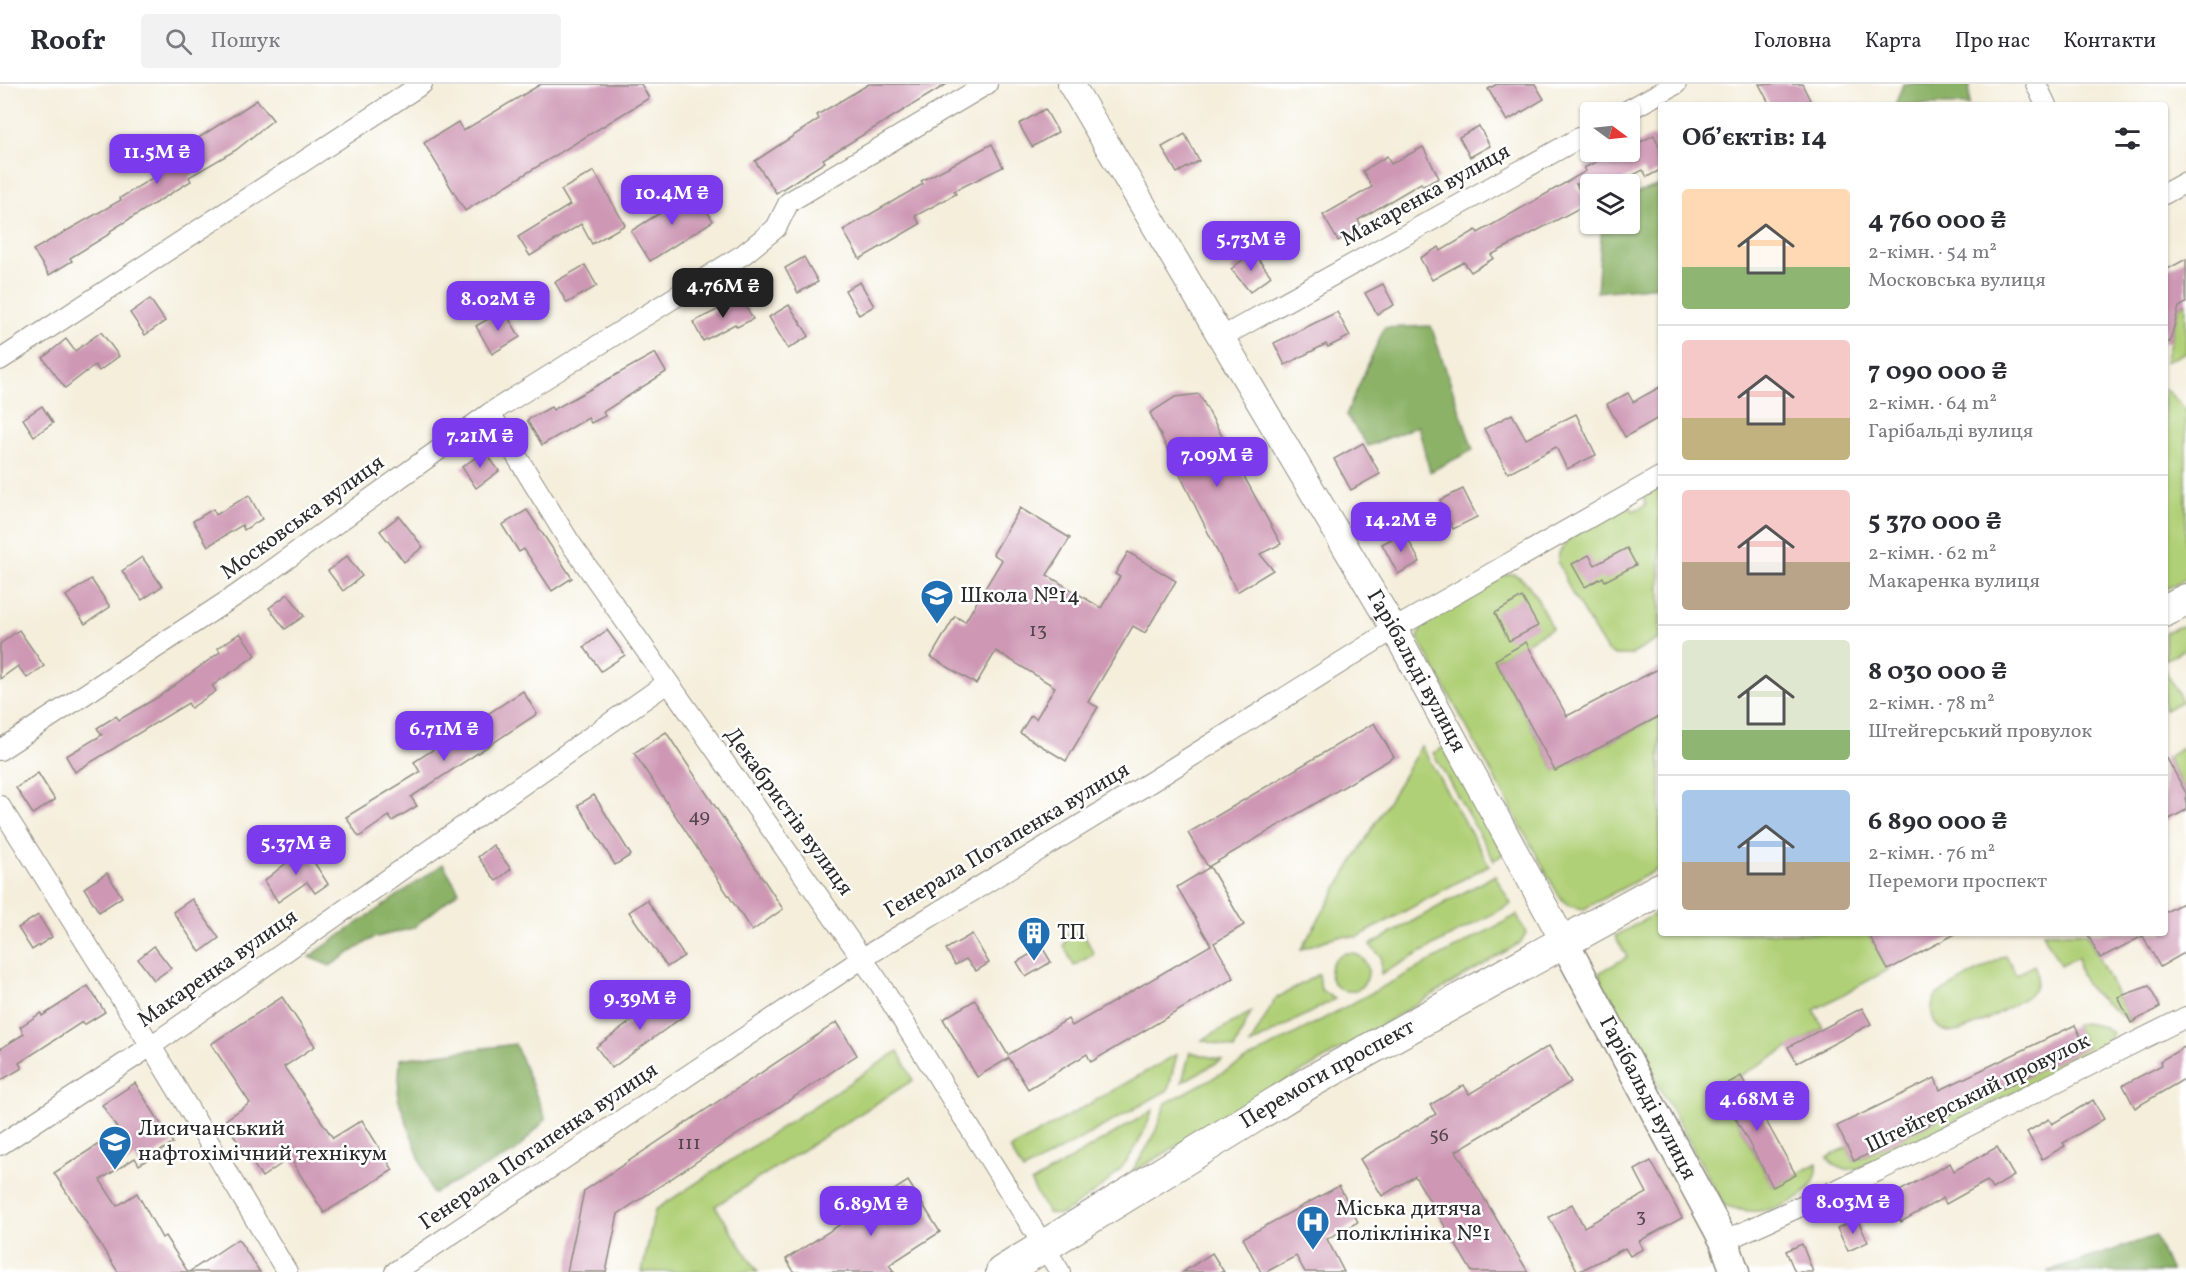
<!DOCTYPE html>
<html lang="uk">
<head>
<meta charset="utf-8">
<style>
  body { margin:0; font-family:Vollkorn,serif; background:#f2f2f3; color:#2b2b33; height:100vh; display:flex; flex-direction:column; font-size:22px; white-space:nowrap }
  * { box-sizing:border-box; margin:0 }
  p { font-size:20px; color:#7c7c81 }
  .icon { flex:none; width:33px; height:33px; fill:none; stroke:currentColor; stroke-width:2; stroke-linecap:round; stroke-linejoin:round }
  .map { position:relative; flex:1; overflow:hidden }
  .side { position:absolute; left:1658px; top:18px; width:510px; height:834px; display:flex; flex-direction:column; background:#fff; border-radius:6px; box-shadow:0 2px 4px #0004 }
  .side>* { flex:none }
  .needle { width:39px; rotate:105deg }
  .buttons { position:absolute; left:1580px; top:18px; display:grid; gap:12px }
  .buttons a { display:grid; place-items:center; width:60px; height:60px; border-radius:6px; background:#fff; box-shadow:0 2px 4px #0004; font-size:30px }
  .price { position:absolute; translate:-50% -51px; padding:0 14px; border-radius:12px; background:#7c3aed; color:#fff; font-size:20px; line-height:39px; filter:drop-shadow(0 2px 3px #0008) }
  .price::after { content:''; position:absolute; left:50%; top:36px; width:18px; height:14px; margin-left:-9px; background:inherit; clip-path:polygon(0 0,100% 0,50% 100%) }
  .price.selected { background:#222; color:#fff }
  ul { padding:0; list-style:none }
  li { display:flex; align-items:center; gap:18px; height:150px; padding:0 24px }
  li+li { border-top:2px solid #e1e1e2 }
  li span { display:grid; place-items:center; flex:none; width:168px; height:120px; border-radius:6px; color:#555 }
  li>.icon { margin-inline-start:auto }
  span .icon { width:72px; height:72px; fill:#fffc; stroke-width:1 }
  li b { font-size:26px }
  h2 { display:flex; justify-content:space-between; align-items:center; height:72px; padding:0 24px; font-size:26px }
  header { display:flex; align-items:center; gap:36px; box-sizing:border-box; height:84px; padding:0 30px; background:#fff; border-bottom:2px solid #e1e1e2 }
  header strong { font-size:28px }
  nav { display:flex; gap:33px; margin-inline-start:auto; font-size:21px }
  .search { width:420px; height:54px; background:#f2f2f3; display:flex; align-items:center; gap:15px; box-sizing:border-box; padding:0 21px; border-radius:6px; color:#7c7c81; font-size:22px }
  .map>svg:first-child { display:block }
  .green { fill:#b0d077; stroke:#6e7e51; stroke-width:1.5 }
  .forest { fill:#8cb268; stroke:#5c6e4a; stroke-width:1.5 }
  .building { fill:#ce98b4 }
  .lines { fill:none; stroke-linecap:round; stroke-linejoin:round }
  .minor-casing { stroke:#908c83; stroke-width:22 }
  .tertiary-casing { stroke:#908c83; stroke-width:28 }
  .secondary-casing { stroke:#908c83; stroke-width:31 }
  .primary-casing { stroke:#908c83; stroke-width:34 }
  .minor { stroke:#fff; stroke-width:20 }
  .tertiary { stroke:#fff; stroke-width:26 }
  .secondary { stroke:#fff; stroke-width:28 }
  .primary { stroke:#fff; stroke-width:32 }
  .labels { text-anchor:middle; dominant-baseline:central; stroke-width:5; stroke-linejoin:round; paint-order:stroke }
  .number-label { font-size:20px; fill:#54464d }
  .street-label { font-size:22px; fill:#2b2b2b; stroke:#fff }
  .poi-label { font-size:22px; fill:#2b2b2b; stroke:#fff; text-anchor:start }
</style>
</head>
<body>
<header>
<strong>Roofr</strong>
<div class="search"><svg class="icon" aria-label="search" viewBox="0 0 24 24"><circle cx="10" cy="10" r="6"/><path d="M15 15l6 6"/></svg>Пошук</div>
<nav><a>Головна</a><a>Карта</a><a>Про нас</a><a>Контакти</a></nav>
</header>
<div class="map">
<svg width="2186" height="1188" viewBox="0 0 2186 1188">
  <rect width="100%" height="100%" fill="#fff"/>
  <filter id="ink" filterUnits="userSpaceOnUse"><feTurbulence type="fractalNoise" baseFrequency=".0167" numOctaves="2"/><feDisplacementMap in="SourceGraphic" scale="12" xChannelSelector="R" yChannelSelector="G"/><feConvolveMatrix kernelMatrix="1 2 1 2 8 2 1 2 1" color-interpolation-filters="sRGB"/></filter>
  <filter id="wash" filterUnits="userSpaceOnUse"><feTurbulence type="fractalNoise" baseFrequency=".008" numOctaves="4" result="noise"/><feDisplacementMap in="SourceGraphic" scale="24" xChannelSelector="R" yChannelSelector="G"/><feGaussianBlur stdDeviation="1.35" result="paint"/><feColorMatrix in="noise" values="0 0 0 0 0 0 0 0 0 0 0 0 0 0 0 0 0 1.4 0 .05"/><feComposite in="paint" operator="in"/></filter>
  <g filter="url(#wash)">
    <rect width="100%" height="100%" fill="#f4eedb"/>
    <g class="green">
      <polygon points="2186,219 2186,268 2165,278 2179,223"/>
      <polygon points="2164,304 2186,325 2186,494 2165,506"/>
      <polygon points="1660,403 1660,554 1631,571 1615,571 1607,567 1572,510 1558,478 1559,469 1569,454 1629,421 1633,427 1646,421 1643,413"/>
      <path d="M1513 490C1534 498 1541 525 1552 544L1495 576 1555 687 1660 632V784L1584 825 1569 822 1559 812 1418 554 1422 541 1428 533 1503 491Z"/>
      <polygon points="2186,542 2186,564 2165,576 2165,549 2177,543"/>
      <polygon points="2164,584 2182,617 2165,626 2164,626"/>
      <polygon points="1421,662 1489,781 1358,853 1337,852 1301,865"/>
      <polygon points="2186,662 2186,709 2167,673"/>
      <polygon points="1444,663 1504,770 1494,776 1433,669"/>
      <polygon points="1495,791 1511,820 1381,890 1381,873 1370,861"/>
      <path d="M1660 827V849H1868L1888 886 1814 926 1823 944 1719 1004 1773 1103 1817 1079C1820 1109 1783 1126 1757 1127 1746 1128 1735 1125 1724 1121L1601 897 1599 889 1627 873 1615 852Z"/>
      <polygon points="1517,831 1526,849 1520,859 1131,1089 1153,1054 1166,1019"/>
      <polygon points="1068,849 1083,849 1094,870 1074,882 1064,862"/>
      <path d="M2043 849H2086L2131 939C2108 920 2077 905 2078 873L2060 881Z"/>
      <circle cx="1349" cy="888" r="19"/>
      <path d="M2006 871 2016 891 2034 881C2037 889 2039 896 2035 904 2030 914 1967 948 1954 948 1933 949 1927 927 1936 911Z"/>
      <polygon points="1319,890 1321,906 1335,915 1250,961 1275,915"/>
      <polygon points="1251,928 1234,965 1202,956"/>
      <path d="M2084 939 2104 943 2112 949 2105 964 1861 1083C1847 1088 1837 1085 1827 1074L1847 1063 1854 1077 2086 963 2075 941Z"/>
      <polygon points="898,967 913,996 715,1122 758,1188 642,1188 655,1126"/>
      <polygon points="1190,968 1222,976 1182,998"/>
      <polygon points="1177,970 1168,1006 1023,1087 1010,1065"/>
      <path d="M1153 1026C1132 1082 1110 1101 1060 1131L1048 1129 1031 1099Z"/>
    </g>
    <g class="forest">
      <polygon points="1903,0 1970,0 1969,21 1895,21"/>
      <polygon points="1660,101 1660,202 1597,208 1602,140 1629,140 1629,111"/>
      <polygon points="1431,242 1473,366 1430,388 1418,342 1368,362 1346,331 1384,244"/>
      <polygon points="443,780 459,807 413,844 373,854 330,882 309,873"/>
      <polygon points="515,960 546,1035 515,1068 432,1110 398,1014 400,975"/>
      <polygon points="2155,1152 2171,1188 2047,1188"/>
    </g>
    <g id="blocks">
      <g class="building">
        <polygon points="541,0 641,0 649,14 465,127 424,59 458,38 463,47"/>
        <polygon points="869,0 947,0 823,75 825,78 776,109 755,77 819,35 817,31"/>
        <polygon points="1497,0 1535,0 1544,15 1507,37 1488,5"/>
        <polygon points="1759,0 1802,0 1810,16 1801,21 1770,21"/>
        <polygon points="257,16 273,36 236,66 189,93 191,97 110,147 111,149 70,174 72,177 49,191 33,166 121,116 120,114 157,91 152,84"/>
        <polygon points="1045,25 1058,48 1032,63 1019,40"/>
        <polygon points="1479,42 1490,62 1470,73 1459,53"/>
        <polygon points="1185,50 1199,77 1177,89 1162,63"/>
        <polygon points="1654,51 1660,65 1660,86 1647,93 1643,86 1615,100 1576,100 1587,120 1491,171 1494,174 1471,188 1464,178 1432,196 1420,174 1439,163 1441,167 1476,146 1478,149 1586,87 1584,84 1611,70 1629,68 1629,64"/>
        <polygon points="992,60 1003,83 954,107 956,110 915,132 920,140 860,175 843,146 923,100 921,97"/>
        <polygon points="1423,63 1439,94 1423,102 1421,99 1358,136 1362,143 1338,157 1323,131 1372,103 1363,87 1387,72 1391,80"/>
        <polygon points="594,87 625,141 592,160 581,140 530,172 518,153 570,121 561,106"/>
        <polygon points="695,107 713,137 650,177 631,147"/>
        <polygon points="1253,168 1271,192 1250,208 1231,185"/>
        <polygon points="804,173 818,198 798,209 785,184"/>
        <polygon points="2186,175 2186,219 2179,223 2170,258 2164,258 2164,187"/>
        <polygon points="585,181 597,202 567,219 555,198"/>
        <polygon points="860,198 874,222 859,231 845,206"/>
        <polygon points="1383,200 1394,221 1377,230 1365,209"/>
        <polygon points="741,214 753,235 737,243 735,240 703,257 693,238"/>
        <polygon points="150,215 165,237 145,251 130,229"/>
        <polygon points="789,221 809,252 788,265 769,233"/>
        <polygon points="504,226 520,253 492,270 476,242"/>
        <polygon points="1337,228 1350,252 1328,263 1326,260 1285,281 1274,259"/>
        <polygon points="101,248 119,272 99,287 95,281 65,304 43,274 66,255 75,267"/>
        <polygon points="655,269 666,288 603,328 605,332 591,339 588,334 542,361 527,336 551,323 553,326"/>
        <polygon points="1660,303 1660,333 1625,353 1607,320 1628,309 1633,318"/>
        <polygon points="1199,310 1281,460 1260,470 1273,486 1237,508 1150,329 1175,313"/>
        <polygon points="42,322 53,339 34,352 23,335"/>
        <polygon points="1512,330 1526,355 1576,330 1596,371 1567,385 1556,363 1508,389 1484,345"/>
        <polygon points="1363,359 1380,390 1351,406 1334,375"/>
        <polygon points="485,367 499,387 476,404 462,383"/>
        <polygon points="1463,405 1477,433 1453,445 1440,416"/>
        <polygon points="249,411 262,435 244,446 242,441 208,462 193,437 213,425 216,431"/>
        <polygon points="1020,424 1070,454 1047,491 1101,524 1120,493 1115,490 1128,468 1176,497 1145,549 1133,542 1088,618 1098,623 1066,677 1020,649 1031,631 1036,635 1055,603 996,567 976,600 931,573 955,532 965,538 1002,476 993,470"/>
        <polygon points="527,426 572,494 552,507 524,465 519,468 502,441"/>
        <polygon points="399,432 423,463 404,478 380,447"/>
        <polygon points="1404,448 1420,478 1398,490 1382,460"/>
        <polygon points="1627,464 1636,481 1605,497 1603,493 1585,503 1572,480 1589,471 1595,481"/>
        <polygon points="347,472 362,492 343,507 328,487"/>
        <polygon points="142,473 162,502 142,516 122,487"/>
        <polygon points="91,495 110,523 85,540 66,512"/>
        <polygon points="288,510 304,532 285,545 269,524"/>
        <polygon points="1522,513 1538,542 1509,557 1495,529"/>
        <polygon points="19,546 44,582 27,594 18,582 0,595 0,560"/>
        <polygon points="607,546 625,571 601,587 584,563"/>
        <polygon points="240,549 256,571 212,602 216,607 191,624 188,619 75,688 66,672 102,651 97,644 116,632 119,636 158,613 220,568 218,564"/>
        <polygon points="1526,558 1567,632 1660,584 1660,632 1555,687 1495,576"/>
        <polygon points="523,607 537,630 411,713 417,722 392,737 389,732 359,753 346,733 420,688 414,678"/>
        <polygon points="1374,639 1394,673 1208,783 1188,749"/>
        <polygon points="666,648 783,825 752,847 634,669"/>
        <polygon points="2164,669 2186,709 2186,726 2164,738"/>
        <polygon points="38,689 55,716 33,730 16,704"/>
        <polygon points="594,711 631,771 615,781 578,721"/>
        <polygon points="493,761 511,785 496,797 478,773"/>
        <polygon points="305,764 328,800 315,809 307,798 278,818 264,797"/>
        <polygon points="1210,783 1244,841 1214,859 1234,894 1091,978 1087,970 1028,1005 1009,974 977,993 943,935 975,916 1008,971 1068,935 1072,942 1211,861 1177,803"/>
        <polygon points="107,789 122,813 99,828 84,804"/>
        <polygon points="192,815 219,854 200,868 173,828"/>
        <polygon points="647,816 684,872 667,883 629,828"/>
        <polygon points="2186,817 2186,868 2160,883 2143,852 2100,874 2087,849 2164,849 2164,829"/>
        <polygon points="38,831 52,853 32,866 18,844"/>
        <polygon points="1868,849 1957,849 1888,886"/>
        <polygon points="972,850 989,879 976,887 966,875 955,881 946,865"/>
        <polygon points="154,862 171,884 154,896 138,875"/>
        <polygon points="1042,863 1051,878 1026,893 1017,878"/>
        <polygon points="88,902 105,928 84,941 82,938 19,979 22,984 0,997 0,965 24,950 20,943 41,929 42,932"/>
        <polygon points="2149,902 2160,923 2131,939 2118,913"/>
        <polygon points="669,910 685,931 612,984 596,963"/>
        <polygon points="282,913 315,962 284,983 333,1054 362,1036 393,1086 324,1129 290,1074 262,1093 224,1037 250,1019 211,960"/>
        <polygon points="1862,924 1871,940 1797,979 1788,963"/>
        <polygon points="837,938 857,971 618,1130 606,1188 567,1188 584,1107"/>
        <polygon points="2075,941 2086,964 1854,1077 1837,1042 1935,994 1940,1006"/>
        <polygon points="1549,962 1571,998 1456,1067 1528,1188 1472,1188 1415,1092 1382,1112 1360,1075 1436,1030 1430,1021 1464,1001 1469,1010"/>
        <polygon points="2186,962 2186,994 2135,1024 2123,1001 2162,981 2160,977"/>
        <polygon points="1741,992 1796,1091 1773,1103 1719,1004"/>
        <polygon points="135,999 173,1059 139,1081 135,1074 100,1096 117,1122 137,1109 162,1154 165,1152 188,1188 118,1188 54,1089 119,1047 102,1021"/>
        <polygon points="2093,1016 2104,1035 2063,1059 2065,1062 2042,1075 2027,1048 2049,1035 2052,1040"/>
        <polygon points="1997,1063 2014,1092 1992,1105 1987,1097 1946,1120 1943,1114 1901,1138 1887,1114 1950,1079 1954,1087"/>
        <polygon points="1651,1077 1682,1134 1639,1157 1643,1165 1630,1172 1625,1164 1578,1188 1549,1133 1572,1120 1584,1143 1647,1109 1635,1086"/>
        <polygon points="908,1097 940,1148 889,1181 894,1188 794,1188 786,1175"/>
        <polygon points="1339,1102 1358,1138 1327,1155 1344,1188 1305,1188 1296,1172 1266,1188 1261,1188 1243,1154"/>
        <polygon points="1857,1135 1868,1158 1848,1167 1837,1144"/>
        <polygon points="238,1155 260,1188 189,1188"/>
        <polygon points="1802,1160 1813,1188 1795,1188 1786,1167"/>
        <polygon points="1212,1169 1224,1188 1183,1188"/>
      </g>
    </g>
  </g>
  <g filter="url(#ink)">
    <use href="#blocks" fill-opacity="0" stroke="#908c83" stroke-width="1.5"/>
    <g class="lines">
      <g class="minor-casing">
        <g id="minor">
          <polyline points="2036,0 2046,21"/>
          <polyline points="1625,28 1676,0"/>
          <polyline points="2164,110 2186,98"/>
          <polyline points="1222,253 1590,48"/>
          <polyline points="0,276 422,0"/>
          <polyline points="490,329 569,457 878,897 1060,1188"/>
          <polyline points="0,666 238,510 490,329 744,170 776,144 789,118 987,0"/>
          <polyline points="0,722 151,962 287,1188"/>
          <polyline points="0,1061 151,962 667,599"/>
          <polyline points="1724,1157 1878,1087 2186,933"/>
          <polyline points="395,1188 863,874 1154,696 1394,545 1660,393"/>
        </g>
      </g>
      <g class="tertiary-casing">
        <g id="tertiary">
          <path id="s1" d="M1071 0 1394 545 1564 858"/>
        </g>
      </g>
      <g class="secondary-casing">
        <g id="secondary">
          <path id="s2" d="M1564 858 1724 1157 1735 1188"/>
        </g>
      </g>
      <g class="primary-casing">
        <g id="primary">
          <polyline points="2164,527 2186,516"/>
          <path id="s3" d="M1002 1188 1310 998 1660 805"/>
        </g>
      </g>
      <use href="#minor" class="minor"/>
      <use href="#tertiary" class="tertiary"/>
      <use href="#secondary" class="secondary"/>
      <use href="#primary" class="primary"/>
    </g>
  </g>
  <defs>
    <g id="school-pin" transform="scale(1.725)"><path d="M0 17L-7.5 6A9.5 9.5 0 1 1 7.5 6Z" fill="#1f6fb2" stroke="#fff"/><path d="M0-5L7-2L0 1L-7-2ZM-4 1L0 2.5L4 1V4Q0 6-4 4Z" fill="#fff"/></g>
    <g id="building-pin" transform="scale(1.725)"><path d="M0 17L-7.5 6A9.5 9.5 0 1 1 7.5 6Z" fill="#1f6fb2" stroke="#fff"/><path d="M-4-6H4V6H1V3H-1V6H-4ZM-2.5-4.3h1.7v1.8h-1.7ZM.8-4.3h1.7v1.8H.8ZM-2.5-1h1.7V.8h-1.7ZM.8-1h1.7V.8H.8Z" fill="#fff"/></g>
    <g id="university-pin" transform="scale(1.725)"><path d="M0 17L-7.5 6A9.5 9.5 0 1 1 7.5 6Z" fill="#1f6fb2" stroke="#fff"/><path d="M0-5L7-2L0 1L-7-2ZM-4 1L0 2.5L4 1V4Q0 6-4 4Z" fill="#fff"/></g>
    <g id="hospital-pin" transform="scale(1.725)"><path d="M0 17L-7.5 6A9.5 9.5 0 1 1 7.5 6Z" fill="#1f6fb2" stroke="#fff"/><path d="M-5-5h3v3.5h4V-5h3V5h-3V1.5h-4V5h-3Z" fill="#fff"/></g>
  </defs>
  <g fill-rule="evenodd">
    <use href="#school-pin" x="937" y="512"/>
    <use href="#building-pin" x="1034" y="849"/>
    <use href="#university-pin" x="115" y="1058"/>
    <use href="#hospital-pin" x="1313" y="1138"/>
  </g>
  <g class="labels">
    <g class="number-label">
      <text x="1038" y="547">13</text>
      <text x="699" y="733">49</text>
      <text x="1439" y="1052">56</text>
      <text x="689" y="1060">111</text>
      <text x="1641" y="1133">3</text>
    </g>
    <g class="street-label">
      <text transform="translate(1426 112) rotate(-29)">Макаренка вулиця</text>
      <text transform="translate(303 434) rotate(-36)">Московська вулиця</text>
      <text stroke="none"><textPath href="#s1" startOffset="681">Гарібальді вулиця</textPath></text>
      <text transform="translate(788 728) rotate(54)">Декабристів вулиця</text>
      <text transform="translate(1007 757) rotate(-31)">Генерала Потапенка вулиця</text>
      <text transform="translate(218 885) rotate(-35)">Макаренка вулиця</text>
      <text stroke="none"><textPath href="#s3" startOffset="381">Перемоги проспект</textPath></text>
      <text transform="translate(1978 1010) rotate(-26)">Штейгерський провулок</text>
      <text stroke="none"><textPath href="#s2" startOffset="177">Гарібальді вулиця</textPath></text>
      <text transform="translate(539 1063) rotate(-34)">Генерала Потапенка вулиця</text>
    </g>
    <g class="poi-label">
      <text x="960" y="512">Школа №14</text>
      <text x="1057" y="849">ТП</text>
      <text x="138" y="1045">Лисичанський<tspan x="138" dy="25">нафтохімічний технікум</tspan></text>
      <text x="1336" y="1125">Міська дитяча<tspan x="1336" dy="25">поліклініка №1</tspan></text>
    </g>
  </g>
</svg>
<div class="buttons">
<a><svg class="needle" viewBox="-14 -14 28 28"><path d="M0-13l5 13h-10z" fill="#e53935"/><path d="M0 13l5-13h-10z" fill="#7c7c81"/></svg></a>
<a><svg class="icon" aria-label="layers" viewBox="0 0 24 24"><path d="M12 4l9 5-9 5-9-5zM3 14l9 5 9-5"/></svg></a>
</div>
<b class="price" style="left:157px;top:101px">11.5M ₴</b>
<b class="price" style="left:672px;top:142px">10.4M ₴</b>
<b class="price" style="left:1251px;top:188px">5.73M ₴</b>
<b class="price selected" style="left:723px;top:235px">4.76M ₴</b>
<b class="price" style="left:498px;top:248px">8.02M ₴</b>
<b class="price" style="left:480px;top:385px">7.21M ₴</b>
<b class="price" style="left:1217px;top:404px">7.09M ₴</b>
<b class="price" style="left:1401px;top:469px">14.2M ₴</b>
<b class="price" style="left:444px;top:678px">6.71M ₴</b>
<b class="price" style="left:296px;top:792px">5.37M ₴</b>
<b class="price" style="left:640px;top:947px">9.39M ₴</b>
<b class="price" style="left:1757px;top:1048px">4.68M ₴</b>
<b class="price" style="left:1853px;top:1151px">8.03M ₴</b>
<b class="price" style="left:871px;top:1153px">6.89M ₴</b>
<section class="side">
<h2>Об’єктів: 14<svg class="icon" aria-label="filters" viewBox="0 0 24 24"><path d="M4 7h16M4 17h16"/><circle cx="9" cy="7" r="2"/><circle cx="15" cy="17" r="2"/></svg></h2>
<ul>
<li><span style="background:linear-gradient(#ffd9b3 65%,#8fb573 0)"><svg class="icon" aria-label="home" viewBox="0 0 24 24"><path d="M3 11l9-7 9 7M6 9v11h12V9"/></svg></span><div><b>4 760 000 ₴</b><p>2-кімн. · 54 m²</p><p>Московська вулиця</p></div></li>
<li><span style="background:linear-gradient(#f6c9c9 65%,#c2b280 0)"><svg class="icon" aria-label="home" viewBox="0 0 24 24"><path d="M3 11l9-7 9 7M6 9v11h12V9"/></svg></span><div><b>7 090 000 ₴</b><p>2-кімн. · 64 m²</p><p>Гарібальді вулиця</p></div></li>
<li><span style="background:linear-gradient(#f6c9c9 60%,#b9a48a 0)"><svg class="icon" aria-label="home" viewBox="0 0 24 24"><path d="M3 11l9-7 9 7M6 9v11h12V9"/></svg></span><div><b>5 370 000 ₴</b><p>2-кімн. · 62 m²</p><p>Макаренка вулиця</p></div></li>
<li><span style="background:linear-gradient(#dfe7d0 75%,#8fb573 0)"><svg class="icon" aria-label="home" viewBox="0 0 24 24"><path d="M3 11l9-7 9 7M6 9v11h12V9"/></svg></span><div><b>8 030 000 ₴</b><p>2-кімн. · 78 m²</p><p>Штейгерський провулок</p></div></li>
<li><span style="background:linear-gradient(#a9c7e8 60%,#b9a48a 0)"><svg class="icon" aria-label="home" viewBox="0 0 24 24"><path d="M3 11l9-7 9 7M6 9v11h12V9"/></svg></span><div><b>6 890 000 ₴</b><p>2-кімн. · 76 m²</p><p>Перемоги проспект</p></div></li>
</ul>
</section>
</div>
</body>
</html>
